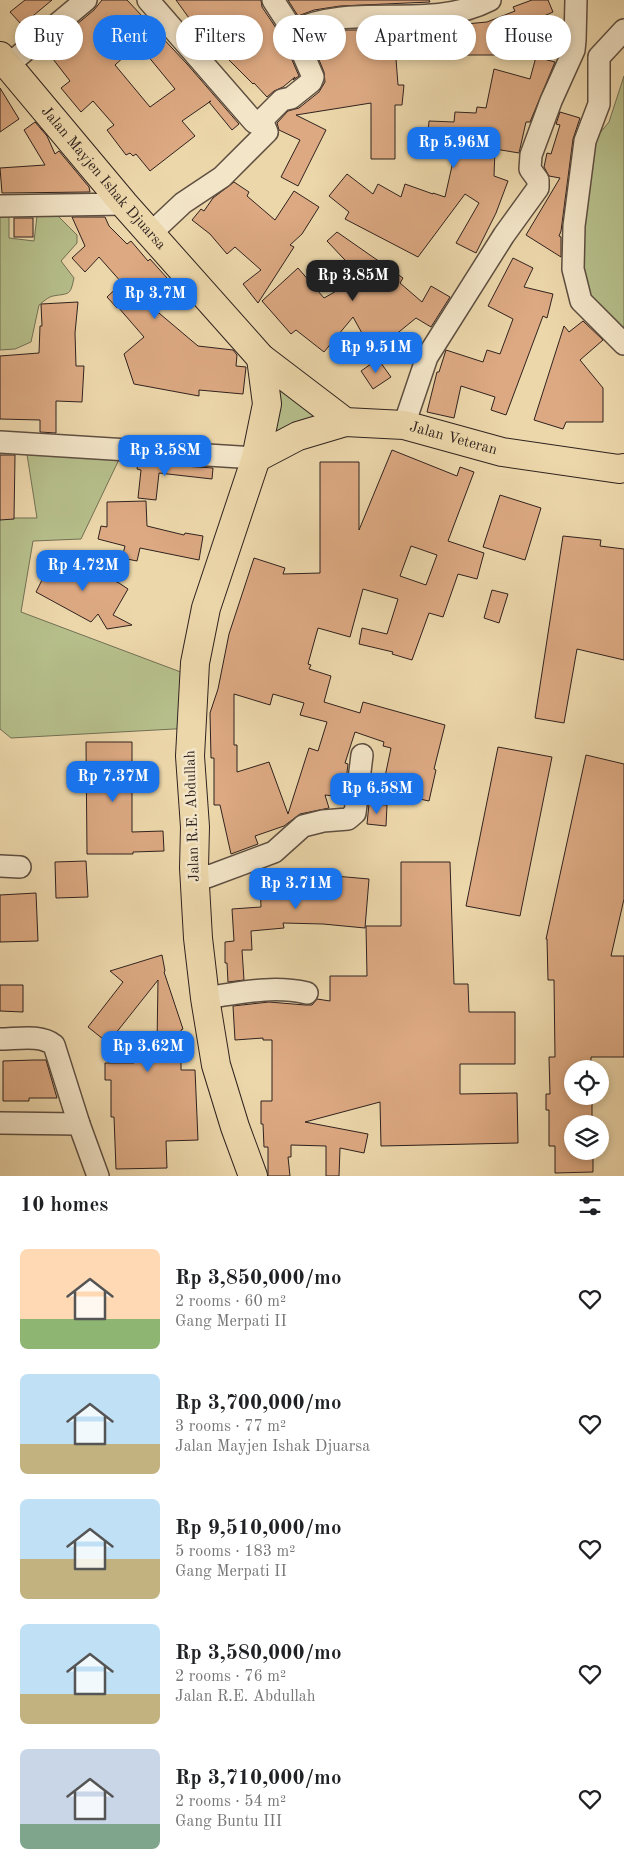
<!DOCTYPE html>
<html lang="en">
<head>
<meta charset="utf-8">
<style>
  body { margin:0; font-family:"Old Standard TT",serif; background:#f2f2f2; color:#202124; height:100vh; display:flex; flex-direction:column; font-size:19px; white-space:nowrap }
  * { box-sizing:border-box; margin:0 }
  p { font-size:16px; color:#757577 }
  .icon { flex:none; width:28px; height:28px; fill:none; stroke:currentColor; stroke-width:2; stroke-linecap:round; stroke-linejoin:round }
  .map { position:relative; height:1176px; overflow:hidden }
  .side { display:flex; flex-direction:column; background:#fff; flex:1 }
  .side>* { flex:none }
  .top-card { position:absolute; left:15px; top:15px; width:595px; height:45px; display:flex; gap:10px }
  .tools { position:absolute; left:564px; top:1060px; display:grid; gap:10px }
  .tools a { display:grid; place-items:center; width:45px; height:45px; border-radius:50%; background:#fff; box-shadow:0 2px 8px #0003; font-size:25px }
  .price { position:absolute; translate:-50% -42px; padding:0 11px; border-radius:10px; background:#1a73e8; color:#fff; font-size:16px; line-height:32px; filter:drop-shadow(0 1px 2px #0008) }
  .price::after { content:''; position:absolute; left:50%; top:30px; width:15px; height:11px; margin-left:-8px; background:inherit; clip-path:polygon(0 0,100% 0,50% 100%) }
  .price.selected { background:#222; color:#fff }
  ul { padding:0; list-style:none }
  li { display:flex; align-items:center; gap:15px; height:125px; padding:0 20px }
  li span { display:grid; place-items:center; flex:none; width:140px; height:100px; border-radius:8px; color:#555 }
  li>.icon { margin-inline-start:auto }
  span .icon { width:60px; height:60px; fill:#fffc; stroke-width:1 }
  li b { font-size:21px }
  h2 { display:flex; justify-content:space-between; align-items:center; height:60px; padding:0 20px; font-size:21px }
  .tag { padding:0 18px; border-radius:22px; background:#fff; box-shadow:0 2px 8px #0003; font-size:18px; line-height:45px }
  .tag.selected { background:#1a73e8; color:#fff }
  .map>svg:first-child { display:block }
  .green { fill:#b6bf8b; stroke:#727054 }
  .building { fill:#dca982; stroke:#2f221e; fill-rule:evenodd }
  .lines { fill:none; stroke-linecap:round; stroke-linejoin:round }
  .minor-casing { stroke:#5e4f41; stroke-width:24 }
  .primary-casing { stroke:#2f221e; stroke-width:30 }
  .minor { stroke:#f3e5c8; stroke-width:21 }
  .primary { stroke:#ecd7ab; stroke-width:28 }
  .labels { text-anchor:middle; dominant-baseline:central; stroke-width:5; stroke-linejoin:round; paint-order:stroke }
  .street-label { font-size:15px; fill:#2f221e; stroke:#f3e5c8 }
</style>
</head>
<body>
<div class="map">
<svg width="624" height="1176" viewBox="0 0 624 1176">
  <rect width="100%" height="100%" fill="#ecd7ab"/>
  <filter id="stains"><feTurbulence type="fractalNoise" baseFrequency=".004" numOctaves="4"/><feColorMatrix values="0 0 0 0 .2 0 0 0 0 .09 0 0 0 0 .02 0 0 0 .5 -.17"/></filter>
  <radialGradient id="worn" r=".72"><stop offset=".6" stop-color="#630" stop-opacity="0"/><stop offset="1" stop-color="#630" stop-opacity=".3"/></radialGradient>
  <g class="green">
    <polygon points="624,76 624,344 581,301 583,153 609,122"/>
    <path d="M55 213 77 235V243L61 261 74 278C70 296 70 293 53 296 48 297 43 302 39 305L31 342 15 349 0 350V215H9V238L34 241 37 216Z"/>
    <polygon points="261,358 345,422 256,458"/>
    <polygon points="26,448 124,449 81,539 33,541 21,612 194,677 192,728 11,738 0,729 0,518 37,518"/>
  </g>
  <g class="building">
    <polygon points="25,0 52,0 22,25 10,12"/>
    <path d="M102 0H127L187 64 239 124 232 130 209 102 211 101 182 121 195 136 150 171 136 154 133 156 130 153 126 155 107 130 114 125 93 101 81 112 61 88 70 81 46 50 94 10ZM138 44 175 89 150 107 115 65Z"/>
    <polygon points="176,0 261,0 262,7 282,37 299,76 293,80 295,77 283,87 274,91 267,97 254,83 253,84 194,25"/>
    <polygon points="288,0 429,0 430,2 340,6 314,10 298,16"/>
    <polygon points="532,0 548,0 553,12 535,20 539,32 495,47 506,50 505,55 439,55 438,29 467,29 466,24 487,22 515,11 513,7"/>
    <polygon points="342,30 408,30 407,45 395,46 398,85 404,85 402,105 395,105 395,159 371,159 371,103 296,115 326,130 298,186 281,177 300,140 279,130 277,123 288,111 299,108 319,92 325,82 324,72 310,38"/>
    <polygon points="536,57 555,62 530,122 526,122 519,153 495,149 494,176 508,181 496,213 476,253 456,243 479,203 465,194 418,257 345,219 349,212 329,196 347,174 373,194 378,184 401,197 405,184 433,194 433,193 445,197 456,148 427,145 429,121 454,122 455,112 476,113 477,107 486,108 494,69 530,79"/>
    <polygon points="0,88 19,119 0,132"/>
    <polygon points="560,112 580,118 573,139 561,231 559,236 561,237 561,257 526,235 560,178 549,176 544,167 547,153 551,154 560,125 556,124"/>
    <polygon points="35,122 47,136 55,154 59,151 89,187 90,192 2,193 0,168 45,165 24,130"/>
    <polygon points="234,182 249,192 247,196 275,220 294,191 319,207 302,234 290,245 294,247 258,303 243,284 261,270 235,247 227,254 210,234 192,220 201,209 204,211 213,198"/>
    <polygon points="72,217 105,217 109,226 127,244 131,241 148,261 150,259 176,288 153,308 198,346 233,350 237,355 236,366 246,367 243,394 199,390 199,396 134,384 124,354 144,337 118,307 117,308 107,297 122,283 99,257 85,272 72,258 85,246"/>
    <rect x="14" y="218" width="19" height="19"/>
    <polygon points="337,232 403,278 400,283 422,302 431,286 450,297 431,327 416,318 373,353 353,317 324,352 296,330 291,334 262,301 298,268 324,298 361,277 327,241"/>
    <polygon points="513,258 533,268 524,287 553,294 547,318 543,316 506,415 491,410 495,397 461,386 454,418 427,412 437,372 439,372 446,350 483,362 487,350 500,354 513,319 488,306"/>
    <polygon points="78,302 75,333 76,366 84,366 82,402 56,401 56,433 40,432 40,420 0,419 0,356 39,353 40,326 42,326 41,304"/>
    <polygon points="583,321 603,340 580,360 603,388 603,422 566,422 563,429 534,420 564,326 569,332"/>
    <polygon points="378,359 391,377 373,389 361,371"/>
    <path d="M392 450 457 476 460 467 474 472 448 541 484 553 477 579 458 574 443 617 429 613 412 660 392 654 393 652 359 644 362 628 387 634 398 599 363 589 350 637 318 628 308 664 311 665 309 669 331 676 324 702 360 713 363 702 445 725 434 769 436 770 429 801 382 791 391 748 383 746 384 742 355 732 345 763 348 764 344 797 325 795 329 808 300 814 284 826 255 836 258 844 231 854 220 805H214V758H211L210 713 218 689 229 634 254 558 285 568 283 574 320 573V462H359V530ZM411 546 437 555 426 585 400 576ZM234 694 270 705 273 694 304 703 300 715 327 722 318 751 309 748 288 814 269 762 237 772V745H234Z"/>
    <polygon points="0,455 15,455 14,519 0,520"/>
    <polygon points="138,463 213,468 212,479 159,473 156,500 138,498 141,470 137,469"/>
    <polygon points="500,495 541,508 525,560 483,547"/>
    <polygon points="146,501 147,526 184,535 185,533 203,536 199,560 140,548 137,561 122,558 125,546 98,539 101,526 107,527 107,502"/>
    <polygon points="563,536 601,540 600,546 624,549 624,660 577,649 564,723 535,718"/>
    <polygon points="55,554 119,583 128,589 113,615 132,625 107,629 98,614 91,622 36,592"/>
    <polygon points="492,590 508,594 499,623 484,618"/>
    <polygon points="86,742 132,742 132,832 163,831 164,851 133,852 133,854 87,854"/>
    <polygon points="498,747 552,757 520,916 466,906"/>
    <polygon points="586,755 624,764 624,899 611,956 624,956 624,1057 591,1057 591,1069 572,1069 572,1096 592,1096 592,1124 572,1124 572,1151 593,1151 593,1172 555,1173 555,1146 549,1146 549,1110 546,1110 546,1094 550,1094 549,1057 555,1057 554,980 548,980 547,939 546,939"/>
    <polygon points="369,804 387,805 386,826 367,824"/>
    <polygon points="86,861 88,897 56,898 55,862"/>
    <polygon points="401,862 450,862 454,984 468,984 469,1012 515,1012 515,1064 460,1064 460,1094 517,1093 518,1143 381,1146 380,1102 305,1122 368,1134 364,1153 340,1148 339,1176 326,1176 326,1146 291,1145 291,1157 288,1157 290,1176 268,1176 268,1147 264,1147 263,1124 261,1124 261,1101 272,1101 272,1040 263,1040 263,1038 235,1040 233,1006 269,1002 305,1005 312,1005 317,999 330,1001 330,976 367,976 366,926 401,926"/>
    <polygon points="269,872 291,872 291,876 335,876 369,879 365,928 323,924 283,923 284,928 251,931 252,950 242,950 244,980 228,982 227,963 225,963 225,942 234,941 232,909 261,907 260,880"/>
    <polygon points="36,893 38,941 0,942 0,895"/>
    <polygon points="162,955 165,971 164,972 183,1029 181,1030 181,1070 195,1070 198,1140 166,1141 167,1168 116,1169 114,1117 111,1117 111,1080 105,1080 105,1063 134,1063 109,1044 157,1044 158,980 108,1043 88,1027 123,982 110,971"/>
    <polygon points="0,985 23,985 23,1012 0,1011"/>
    <polygon points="34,1060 46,1060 57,1098 29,1098 29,1101 3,1101 3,1061"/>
  </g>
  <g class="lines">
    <g class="minor-casing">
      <g id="minor">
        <polyline points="148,0 254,122 262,120 267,132 222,177 183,203 150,234"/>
        <polyline points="624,30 599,57 599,104 585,141 574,226 573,269 581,301 624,344"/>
        <path d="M293 31C354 1 428 32 490 0"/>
        <polyline points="8,65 86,0"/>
        <polyline points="262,120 282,100 291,98 311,82 313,77 293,31 273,0"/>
        <polyline points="0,206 124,204"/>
        <polyline points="404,425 427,357 504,235 538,188 538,180 530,169 531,155 551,101 574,50 575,40 576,0"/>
        <polyline points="0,442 256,458"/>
        <polyline points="0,866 20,867"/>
        <polyline points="194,868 207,877 274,852 303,826 323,821 348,819 355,813 362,755"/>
        <path d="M205 998C240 993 272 985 307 993"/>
        <path d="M0 1039C17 1039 41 1034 54 1045L79 1124 98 1176"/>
        <polyline points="0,1123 79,1124"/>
      </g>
    </g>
    <g class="primary-casing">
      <g id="primary">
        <path id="s1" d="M0 56 124 204 261 358 345 422 404 425 502 452 619 469 624 468"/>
        <polyline points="256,458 298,436 345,422"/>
        <polyline points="253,1176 235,1127 216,1065 205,998 198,938 194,868 195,827 190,756 195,663 206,608 256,458 267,404 261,358"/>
      </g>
    </g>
    <use href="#minor" class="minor"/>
    <use href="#primary" class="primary"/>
  </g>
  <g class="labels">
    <g class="street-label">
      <text stroke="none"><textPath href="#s1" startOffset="160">Jalan Mayjen Ishak Djuarsa</textPath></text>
      <text stroke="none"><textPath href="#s1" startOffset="615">Jalan Veteran</textPath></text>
      <text transform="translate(193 816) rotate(-92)">Jalan R.E. Abdullah</text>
    </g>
  </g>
  <rect width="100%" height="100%" filter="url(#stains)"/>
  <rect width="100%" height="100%" fill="url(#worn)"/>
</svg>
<div class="tools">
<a><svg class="icon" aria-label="locate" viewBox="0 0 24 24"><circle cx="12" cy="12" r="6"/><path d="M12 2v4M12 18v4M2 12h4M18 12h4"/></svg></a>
<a><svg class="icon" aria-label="layers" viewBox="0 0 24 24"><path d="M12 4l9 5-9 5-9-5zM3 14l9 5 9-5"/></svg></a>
</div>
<b class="price" style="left:454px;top:169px">Rp 5.96M</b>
<b class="price selected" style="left:353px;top:302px">Rp 3.85M</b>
<b class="price" style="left:155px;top:320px">Rp 3.7M</b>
<b class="price" style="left:376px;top:374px">Rp 9.51M</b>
<b class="price" style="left:165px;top:477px">Rp 3.58M</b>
<b class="price" style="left:83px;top:592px">Rp 4.72M</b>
<b class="price" style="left:113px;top:803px">Rp 7.37M</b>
<b class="price" style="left:377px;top:815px">Rp 6.58M</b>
<b class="price" style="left:296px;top:910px">Rp 3.71M</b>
<b class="price" style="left:148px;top:1073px">Rp 3.62M</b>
<div class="top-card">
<a class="tag">Buy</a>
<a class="tag selected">Rent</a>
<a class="tag">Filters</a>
<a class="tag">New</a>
<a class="tag">Apartment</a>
<a class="tag">House</a>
</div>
</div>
<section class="side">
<h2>10 homes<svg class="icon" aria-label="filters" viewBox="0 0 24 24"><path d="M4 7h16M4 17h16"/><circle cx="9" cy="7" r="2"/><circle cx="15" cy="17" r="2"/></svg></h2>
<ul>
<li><span style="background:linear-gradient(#ffd9b3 70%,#8fb573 0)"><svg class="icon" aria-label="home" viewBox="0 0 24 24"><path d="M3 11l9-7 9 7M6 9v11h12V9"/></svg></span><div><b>Rp 3,850,000/mo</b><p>2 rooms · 60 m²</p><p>Gang Merpati II</p></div><svg class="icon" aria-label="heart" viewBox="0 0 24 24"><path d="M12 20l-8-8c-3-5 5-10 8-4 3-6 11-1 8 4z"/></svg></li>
<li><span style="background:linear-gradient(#bfe0f5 70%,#c2b280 0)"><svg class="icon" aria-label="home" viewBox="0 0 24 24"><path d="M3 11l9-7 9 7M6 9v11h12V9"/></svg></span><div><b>Rp 3,700,000/mo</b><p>3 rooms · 77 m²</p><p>Jalan Mayjen Ishak Djuarsa</p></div><svg class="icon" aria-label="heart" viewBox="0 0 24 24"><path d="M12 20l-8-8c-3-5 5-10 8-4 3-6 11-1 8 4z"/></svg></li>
<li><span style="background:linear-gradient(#bfe0f5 60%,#c2b280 0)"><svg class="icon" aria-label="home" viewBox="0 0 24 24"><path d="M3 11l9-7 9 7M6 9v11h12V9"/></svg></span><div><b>Rp 9,510,000/mo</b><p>5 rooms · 183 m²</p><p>Gang Merpati II</p></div><svg class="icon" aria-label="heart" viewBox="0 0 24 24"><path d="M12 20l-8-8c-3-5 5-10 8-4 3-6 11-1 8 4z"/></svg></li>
<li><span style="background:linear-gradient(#bfe0f5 70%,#c2b280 0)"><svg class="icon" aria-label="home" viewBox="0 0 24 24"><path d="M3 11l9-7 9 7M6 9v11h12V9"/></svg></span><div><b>Rp 3,580,000/mo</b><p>2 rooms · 76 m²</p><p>Jalan R.E. Abdullah</p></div><svg class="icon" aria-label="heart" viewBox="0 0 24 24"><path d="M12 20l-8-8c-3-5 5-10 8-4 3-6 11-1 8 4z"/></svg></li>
<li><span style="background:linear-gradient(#c9d6e8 75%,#7fa58c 0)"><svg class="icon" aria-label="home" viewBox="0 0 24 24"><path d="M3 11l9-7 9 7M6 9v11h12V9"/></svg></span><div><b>Rp 3,710,000/mo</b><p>2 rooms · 54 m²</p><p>Gang Buntu III</p></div><svg class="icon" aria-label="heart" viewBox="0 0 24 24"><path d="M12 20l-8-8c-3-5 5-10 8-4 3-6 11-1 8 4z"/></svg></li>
</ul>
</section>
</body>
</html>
